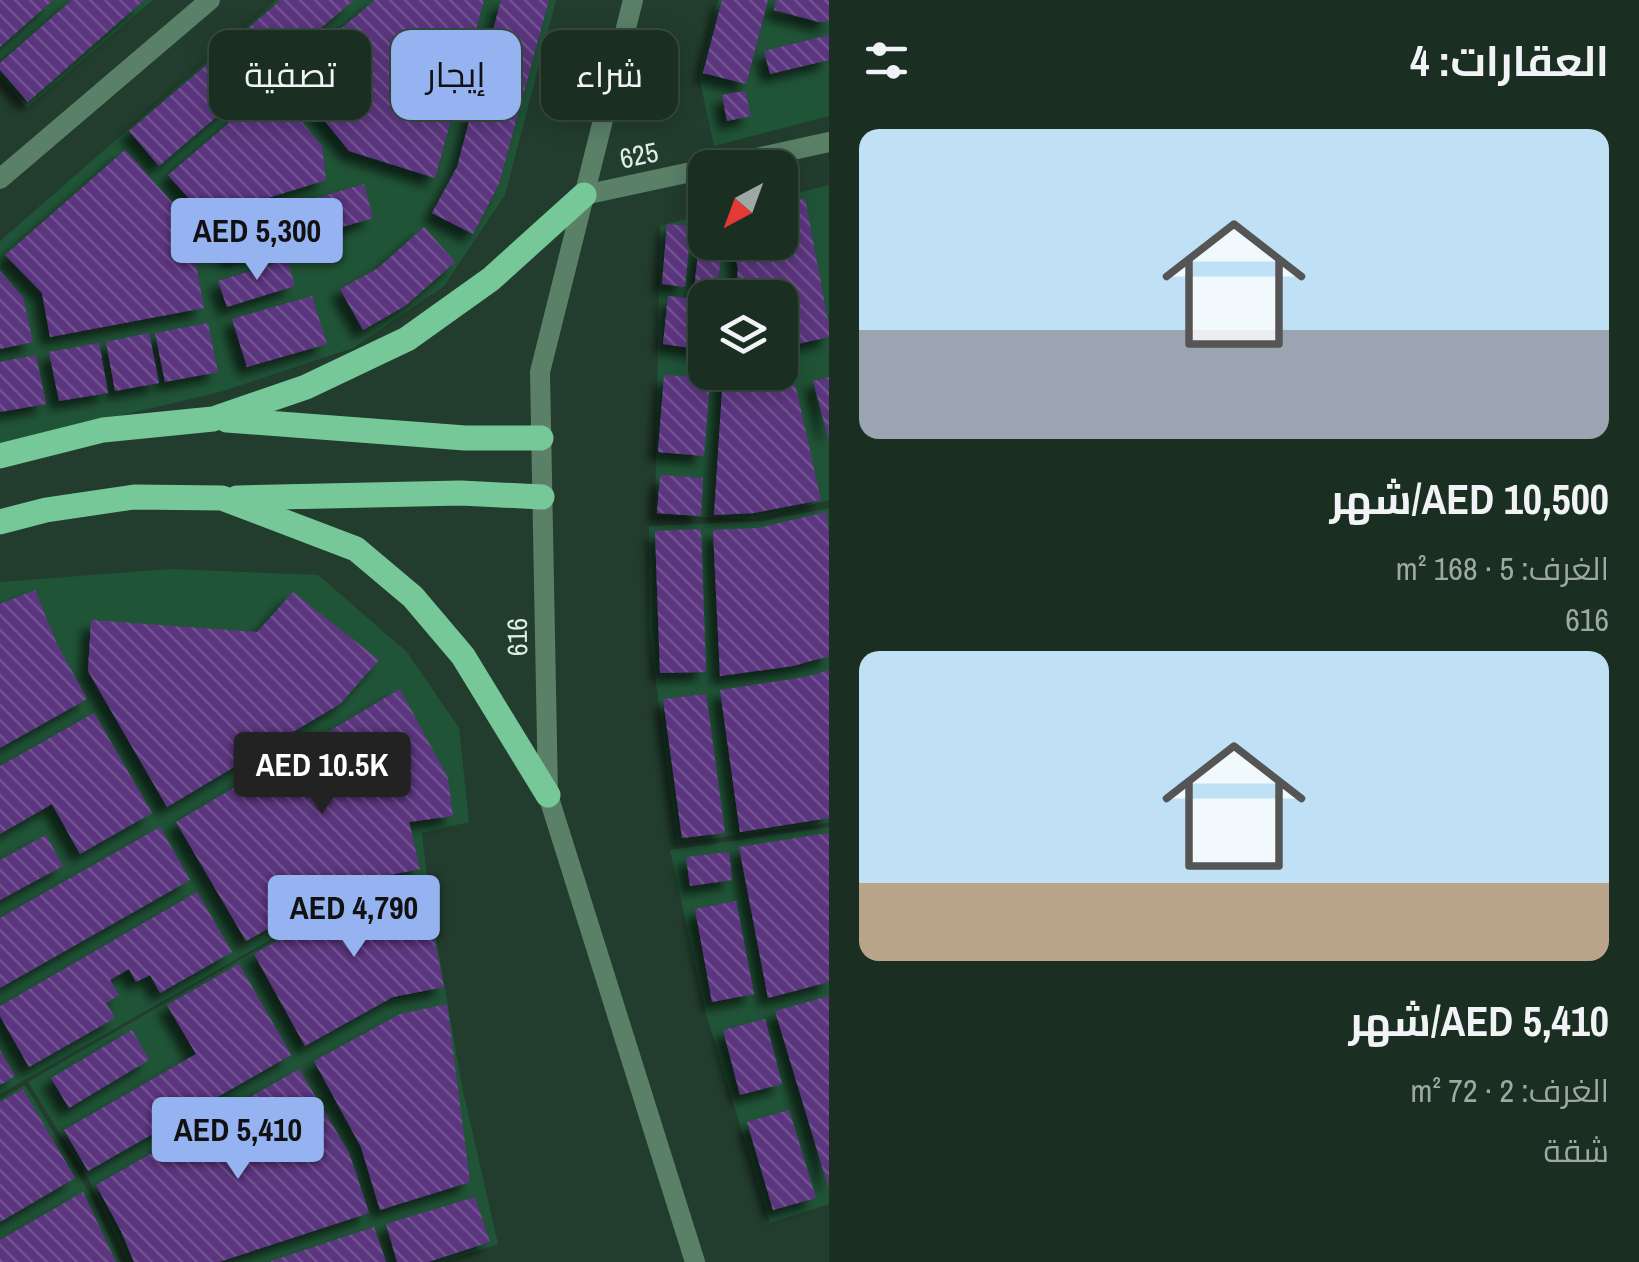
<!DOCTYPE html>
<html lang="ar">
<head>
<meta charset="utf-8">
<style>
  body { margin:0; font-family:"Archivo Narrow",Cairo,sans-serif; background:#273a2f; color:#f1f3f6; direction:rtl; height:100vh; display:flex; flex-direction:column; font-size:38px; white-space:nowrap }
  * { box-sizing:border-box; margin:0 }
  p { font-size:32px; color:#9fa8a5 }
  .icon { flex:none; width:55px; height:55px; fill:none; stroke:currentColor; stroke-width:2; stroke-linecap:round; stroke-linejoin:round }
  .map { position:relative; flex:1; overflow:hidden; direction:ltr }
  .side { display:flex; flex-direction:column; background:#1a2e22; width:810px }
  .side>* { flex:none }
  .top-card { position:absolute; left:30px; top:30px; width:648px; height:90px; direction:rtl; display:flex; gap:20px }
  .needle { width:65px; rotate:221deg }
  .fabs { position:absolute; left:688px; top:150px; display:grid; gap:20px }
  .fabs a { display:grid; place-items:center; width:110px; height:110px; border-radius:20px; background:#1a2e22; box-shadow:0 5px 25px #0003,0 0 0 2px #384a40; font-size:50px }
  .price { position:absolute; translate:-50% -85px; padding:0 22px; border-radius:10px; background:#95b2f1; color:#111; font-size:32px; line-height:65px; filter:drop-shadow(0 2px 5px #0008) }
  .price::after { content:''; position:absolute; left:50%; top:60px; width:30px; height:22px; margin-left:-15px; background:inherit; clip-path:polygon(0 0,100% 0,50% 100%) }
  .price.current { background:#222; color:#fff }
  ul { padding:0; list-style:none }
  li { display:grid; align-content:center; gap:20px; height:530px; padding:0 30px }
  li span { display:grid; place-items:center; height:310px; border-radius:20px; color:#555 }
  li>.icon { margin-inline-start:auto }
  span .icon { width:180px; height:180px; fill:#fffc; stroke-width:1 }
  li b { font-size:42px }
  h2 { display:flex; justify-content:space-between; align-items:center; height:120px; padding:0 30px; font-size:42px }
  .tag { padding:0 35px; border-radius:20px; background:#1a2e22; box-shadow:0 5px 25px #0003,0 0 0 2px #384a40; font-size:35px; line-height:90px }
  .tag.current { background:#95b2f1; color:#111 }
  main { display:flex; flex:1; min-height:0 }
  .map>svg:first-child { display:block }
  .park { fill:#205437; fill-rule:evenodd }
  .building { fill:url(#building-back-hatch); filter:url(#shadow) }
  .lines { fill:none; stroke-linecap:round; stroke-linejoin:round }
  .minor { stroke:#5a8068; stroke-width:20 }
  .primary { stroke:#77c898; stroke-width:25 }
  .labels { text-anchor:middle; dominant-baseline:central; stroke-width:9; stroke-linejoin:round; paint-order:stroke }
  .street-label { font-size:28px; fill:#deeee4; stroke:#223d2d }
</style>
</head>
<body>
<main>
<section class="side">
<h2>العقارات: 4<svg class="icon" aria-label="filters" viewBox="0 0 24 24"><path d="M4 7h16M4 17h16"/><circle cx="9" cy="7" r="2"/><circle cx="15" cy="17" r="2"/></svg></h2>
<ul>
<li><span style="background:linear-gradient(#bfe0f5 65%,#9aa5b1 0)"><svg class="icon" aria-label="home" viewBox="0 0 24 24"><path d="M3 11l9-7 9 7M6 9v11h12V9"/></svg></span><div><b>AED 10,500/شهر</b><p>الغرف: 5 · 168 m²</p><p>616</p></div></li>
<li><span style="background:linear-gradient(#bfe0f5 75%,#b9a48a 0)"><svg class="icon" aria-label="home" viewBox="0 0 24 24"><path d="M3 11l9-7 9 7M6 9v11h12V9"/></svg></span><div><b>AED 5,410/شهر</b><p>الغرف: 2 · 72 m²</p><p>شقة</p></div></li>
</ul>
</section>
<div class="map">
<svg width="829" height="1262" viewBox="0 0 829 1262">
  <defs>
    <pattern id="building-back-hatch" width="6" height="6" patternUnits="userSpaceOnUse" patternTransform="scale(2.5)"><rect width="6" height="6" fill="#5b347f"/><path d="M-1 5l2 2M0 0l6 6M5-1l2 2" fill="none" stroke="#725291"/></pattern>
    <filter id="shadow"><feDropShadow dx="-9" dy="9" stdDeviation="5" flood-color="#0009"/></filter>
  </defs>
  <rect width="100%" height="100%" fill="#223d2d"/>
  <g class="park">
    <polygon points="0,0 153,0 27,108 0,77"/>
    <polygon points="276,0 556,0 505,195 444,286 353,348 220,392 0,444 0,241"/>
    <polygon points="718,0 829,0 829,116 714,146 699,76"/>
    <path d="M829 185V500L754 519 655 515 660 226 705 214V242H780V197ZM705 298H780V372H705Z"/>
    <polygon points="829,508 829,823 677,843 649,629 649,526 763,521"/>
    <polygon points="171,569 318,575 407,652 459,728 469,822 422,833 427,876 358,890 0,1094 0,582"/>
    <polygon points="829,827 829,1204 770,1223 706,1014 670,850"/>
    <polygon points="426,881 463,1091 498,1244 443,1262 127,1262 89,1180 28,1082 356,893"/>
    <polygon points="25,1085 90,1194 120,1262 0,1262 0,1099"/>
  </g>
  <g class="building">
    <polygon points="0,0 53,0 0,47"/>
    <polygon points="72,0 144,0 28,102 0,70 0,63"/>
    <polygon points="281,0 354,0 277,65 247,29"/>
    <polygon points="375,0 484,0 435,178 349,151 287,74"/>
    <polygon points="501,0 549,0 499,184 473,234 432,213 457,167"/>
    <polygon points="722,0 768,0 746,84 703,73"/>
    <polygon points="776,0 829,0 829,22 819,22 774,10"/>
    <polygon points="829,35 829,60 770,74 764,51"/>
    <polygon points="233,42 263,77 159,166 129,131"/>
    <polygon points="272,86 322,146 326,180 216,214 194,204 168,175"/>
    <polygon points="745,91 751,116 727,121 722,95"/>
    <polygon points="125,150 188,220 204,308 50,337 42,293 5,255"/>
    <polygon points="364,184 373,218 230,260 220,226"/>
    <polygon points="805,198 829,326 829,337 780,348 780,298 734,298 738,270 733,242 780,242 780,205"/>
    <polygon points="667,224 691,226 685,287 662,284"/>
    <polygon points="424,227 455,262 405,306 363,330 340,289 378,268"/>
    <polygon points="699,245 722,248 716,298 705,298 705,350 663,344 668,296 693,299"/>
    <polygon points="287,260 295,286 227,307 218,281"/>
    <polygon points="0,271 23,297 33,342 0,349"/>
    <polygon points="312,296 327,344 247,367 232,319"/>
    <polygon points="208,323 218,372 165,382 155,333"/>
    <polygon points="149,333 159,383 115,391 106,342"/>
    <polygon points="99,343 108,393 59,401 49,352"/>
    <polygon points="36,355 46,404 0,412 0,362"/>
    <polygon points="790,361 821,500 754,513 714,515 723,376 737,372 780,372 780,363"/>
    <polygon points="664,375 710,378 704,456 658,452"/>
    <polygon points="829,377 829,437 828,437 813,381"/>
    <polygon points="660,475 703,478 701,516 657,513"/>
    <polygon points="826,512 829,534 829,656 793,666 720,676 713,530 758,528"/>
    <polygon points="701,529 706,672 660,673 655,531"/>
    <polygon points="35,590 57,644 87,699 0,748 0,604"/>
    <polygon points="293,592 379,660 340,704 167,807 88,671 91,620 257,632"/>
    <polygon points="829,670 829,818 740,832 720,690 806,677"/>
    <polygon points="400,689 448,778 453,816 409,822 420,869 351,883 246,941 176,822"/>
    <polygon points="706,694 725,833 682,838 663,699"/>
    <polygon points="94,713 152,813 80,854 52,804 0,834 0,766"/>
    <polygon points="160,827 190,880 0,988 0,918"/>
    <polygon points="829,833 829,982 768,998 739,847"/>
    <polygon points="46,835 63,866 0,900 0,860"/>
    <polygon points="729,852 732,880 690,886 686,857"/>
    <polygon points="423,883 444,987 393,997 305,1046 254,954 356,897"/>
    <polygon points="197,892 232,952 160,993 150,975 136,982 129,969 110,980 119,995 106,1003 115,1018 29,1067 0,1016 0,1006"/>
    <polygon points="736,901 754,994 712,1002 695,909"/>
    <polygon points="239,964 291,1055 88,1171 64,1130 196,1054 167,1005"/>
    <polygon points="829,996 829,1186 828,1186 775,1011"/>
    <polygon points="447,1004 470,1182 380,1210 361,1147 314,1061 400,1014"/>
    <polygon points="765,1019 782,1084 740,1095 723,1030"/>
    <polygon points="132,1030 149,1060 69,1108 51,1078"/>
    <polygon points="0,1050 15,1076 0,1085"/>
    <polygon points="299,1069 349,1153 369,1213 219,1262 134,1262 121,1231 96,1185"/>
    <polygon points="23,1089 75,1178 0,1222 0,1102"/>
    <polygon points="789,1110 816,1198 773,1210 747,1122"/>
    <polygon points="83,1192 116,1262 0,1262 0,1240"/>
    <polygon points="475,1197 490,1242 428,1262 397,1262 386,1224"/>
    <polygon points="374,1227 386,1262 271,1262 271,1261"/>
  </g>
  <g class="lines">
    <g class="minor">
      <polyline points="633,0 540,372 548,795 695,1262"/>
      <polyline points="711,168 829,142"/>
      <polyline points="0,179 210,0"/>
      <polyline points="584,195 705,169"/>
    </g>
    <g class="primary">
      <polyline points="227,420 465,438 541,438"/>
      <polyline points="0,456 103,430 213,419 306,387 407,339 491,279 584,195"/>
      <polyline points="237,498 461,493 542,497"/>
      <polyline points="0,522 46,510 134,497 222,498 356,549 413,597 463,656 548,795"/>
    </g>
  </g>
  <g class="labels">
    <g class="street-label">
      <text transform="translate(639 155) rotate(-12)">625</text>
      <text transform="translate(517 637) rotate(-91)">616</text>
    </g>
  </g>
</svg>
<div class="fabs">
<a><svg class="needle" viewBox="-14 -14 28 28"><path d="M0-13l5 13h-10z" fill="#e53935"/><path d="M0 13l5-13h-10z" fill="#9fa8a5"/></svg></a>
<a><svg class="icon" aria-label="layers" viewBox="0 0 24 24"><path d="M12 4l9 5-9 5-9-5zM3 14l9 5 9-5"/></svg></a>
</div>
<b class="price" style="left:257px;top:283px">AED 5,300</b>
<b class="price current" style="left:322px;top:817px">AED 10.5K</b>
<b class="price" style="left:354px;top:960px">AED 4,790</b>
<b class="price" style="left:238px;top:1182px">AED 5,410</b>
<div class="top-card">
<a class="tag">شراء</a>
<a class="tag current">إيجار</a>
<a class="tag">تصفية</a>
</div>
</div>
</main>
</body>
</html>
